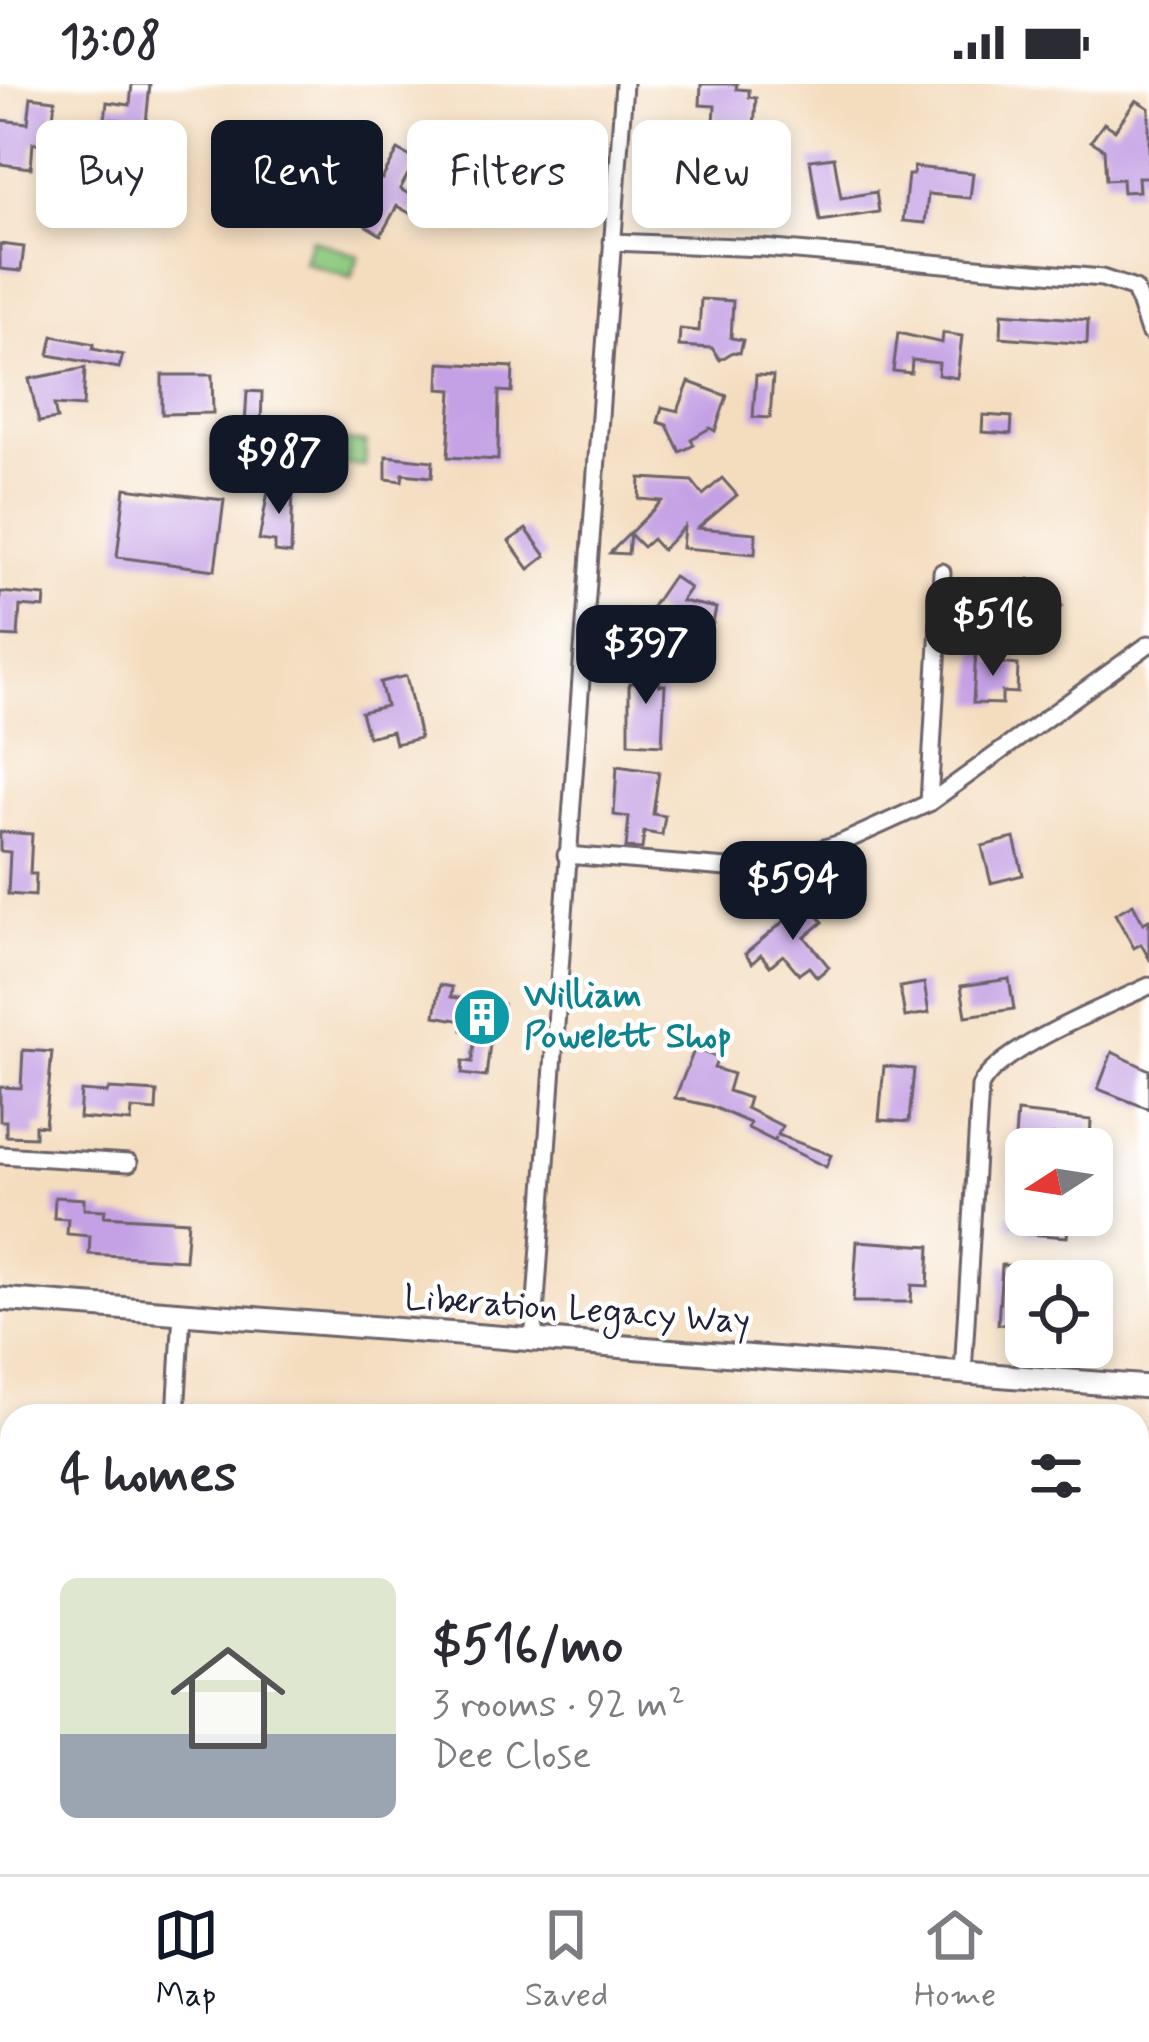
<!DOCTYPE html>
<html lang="en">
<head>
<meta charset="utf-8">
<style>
  body { margin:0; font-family:Mynerve,sans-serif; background:#f2f2f3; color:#2b2b33; height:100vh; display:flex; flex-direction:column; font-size:45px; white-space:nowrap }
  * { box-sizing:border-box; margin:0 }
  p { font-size:39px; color:#7c7c81 }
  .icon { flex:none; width:66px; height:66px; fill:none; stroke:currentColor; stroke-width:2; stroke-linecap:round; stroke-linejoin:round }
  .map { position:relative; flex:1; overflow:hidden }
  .panel { position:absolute; left:0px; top:1320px; width:1149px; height:471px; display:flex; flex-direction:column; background:#fff; border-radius:36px 36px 0 0; box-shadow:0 6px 18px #0003 }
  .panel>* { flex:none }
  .top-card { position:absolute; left:36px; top:36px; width:1077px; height:108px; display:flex; gap:24px }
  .needle { width:78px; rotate:258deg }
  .controls { position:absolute; left:1005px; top:1044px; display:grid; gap:24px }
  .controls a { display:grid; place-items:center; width:108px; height:108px; border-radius:18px; background:#fff; box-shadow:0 6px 18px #0003; font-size:60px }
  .price { position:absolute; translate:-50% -102px; padding:0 27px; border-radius:24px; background:#111827; color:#fff; font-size:39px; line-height:78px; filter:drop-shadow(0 3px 6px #0008) }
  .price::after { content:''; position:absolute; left:50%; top:72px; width:36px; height:27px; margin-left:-18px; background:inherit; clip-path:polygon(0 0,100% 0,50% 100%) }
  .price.current { background:#222; color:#fff }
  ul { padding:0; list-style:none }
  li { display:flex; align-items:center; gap:36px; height:300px; padding:0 60px }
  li+li { border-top:3px solid #e1e1e2 }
  li span { display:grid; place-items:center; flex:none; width:336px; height:240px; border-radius:18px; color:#555 }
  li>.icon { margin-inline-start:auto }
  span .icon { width:144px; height:144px; fill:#fffc; stroke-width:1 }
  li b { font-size:51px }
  h2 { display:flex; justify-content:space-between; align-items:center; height:144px; padding:0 60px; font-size:51px }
  .pill { padding:0 42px; border-radius:18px; background:#fff; box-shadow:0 6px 18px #0003; font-size:42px; line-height:108px }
  .pill.current { background:#111827; color:#fff }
  .status { display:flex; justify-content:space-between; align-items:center; height:84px; padding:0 60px; background:#fff; direction:ltr }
  .status svg { height:33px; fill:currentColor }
  .tabs { display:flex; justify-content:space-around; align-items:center; height:168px; border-top:3px solid #e1e1e2; background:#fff; font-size:33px; color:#7c7c81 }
  .tabs a { display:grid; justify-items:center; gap:6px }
  .tabs .current { color:#111827 }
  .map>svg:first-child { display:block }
  .green { fill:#8eca7f; stroke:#58765d; stroke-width:3 }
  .building { fill:#c4a0e4 }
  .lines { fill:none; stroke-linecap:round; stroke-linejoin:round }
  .minor-casing { stroke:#6c6369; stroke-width:21 }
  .major-casing { stroke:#6c6369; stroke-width:27 }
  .minor { stroke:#fff; stroke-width:15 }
  .major { stroke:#fff; stroke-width:21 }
  .labels { text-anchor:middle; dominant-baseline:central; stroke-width:9; stroke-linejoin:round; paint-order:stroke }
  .culture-label { font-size:36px; font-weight:bold; fill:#0d838f; stroke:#fff; text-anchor:start }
  .street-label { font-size:36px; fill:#22223b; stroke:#fff }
</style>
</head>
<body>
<div class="status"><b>13:08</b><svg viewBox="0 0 49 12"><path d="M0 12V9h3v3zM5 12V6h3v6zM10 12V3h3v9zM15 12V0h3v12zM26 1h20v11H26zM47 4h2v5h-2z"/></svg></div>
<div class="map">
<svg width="1149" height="1790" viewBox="0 0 1149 1790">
  <rect width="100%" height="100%" fill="#fff"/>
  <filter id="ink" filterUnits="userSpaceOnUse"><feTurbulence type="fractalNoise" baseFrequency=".00833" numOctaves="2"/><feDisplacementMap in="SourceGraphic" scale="24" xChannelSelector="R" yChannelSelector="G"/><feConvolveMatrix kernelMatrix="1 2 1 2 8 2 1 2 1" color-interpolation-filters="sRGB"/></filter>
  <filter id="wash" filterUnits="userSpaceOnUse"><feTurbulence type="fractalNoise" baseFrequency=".004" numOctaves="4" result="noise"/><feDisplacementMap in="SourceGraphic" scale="48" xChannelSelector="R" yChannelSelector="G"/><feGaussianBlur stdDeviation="2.7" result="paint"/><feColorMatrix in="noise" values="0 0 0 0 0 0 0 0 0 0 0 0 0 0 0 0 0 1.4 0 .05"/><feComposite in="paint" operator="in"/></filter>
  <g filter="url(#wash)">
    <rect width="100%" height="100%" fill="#f4ddbf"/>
    <g class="green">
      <polygon points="311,155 359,172 351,194 304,178"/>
      <polygon points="315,355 366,359 365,382 314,378"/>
    </g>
    <g id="blocks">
      <g class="building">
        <polygon points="132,0 150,0 146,39 138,38 136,51 119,49 120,36 105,35 107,18 130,21"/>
        <polygon points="701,0 737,0 736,5 749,6 749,13 756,14 754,43 714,40 715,22 700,21"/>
        <polygon points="31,13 55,16 50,61 33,59 31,84 0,80 0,36 28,39"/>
        <polygon points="1136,16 1149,24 1149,93 1138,93 1139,107 1123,108 1122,95 1106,96 1104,65 1091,57 1104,39 1115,46"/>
        <polygon points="398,66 416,76 400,105 419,116 411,130 397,122 381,151 363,140 379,111 366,105 374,91 382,95"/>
        <polygon points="718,66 734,67 730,112 701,110 699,133 671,130 674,103 666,103 668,86 716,91"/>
        <polygon points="834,73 841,114 876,108 879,128 820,137 810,76"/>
        <polygon points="914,83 973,89 970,114 928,110 925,139 903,137 908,91 913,91"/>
        <polygon points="0,160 24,163 21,187 0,185"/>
        <polygon points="701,215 733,217 731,254 743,256 740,269 733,268 720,276 712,264 679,262 680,245 699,247"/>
        <polygon points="1002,229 1088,236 1087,260 1001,253"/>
        <polygon points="898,249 942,259 943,249 962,252 957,294 938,291 939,279 912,276 911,289 893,287"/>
        <polygon points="53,252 94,260 93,265 123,271 119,284 49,271"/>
        <polygon points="440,279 513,283 512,308 499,307 498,376 448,373 452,306 439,305"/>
        <polygon points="85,284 83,323 54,321 57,335 39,338 29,295"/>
        <polygon points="162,291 212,291 213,329 162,330"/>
        <polygon points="756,291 773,292 770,334 753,333"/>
        <polygon points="689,298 727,312 715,347 710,344 691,355 694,361 680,368 667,341 658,338 662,323 678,327"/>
        <polygon points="247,307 262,308 261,343 245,342"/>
        <polygon points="983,331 1012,333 1011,350 982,348"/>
        <polygon points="386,372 433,377 432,393 403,390 402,397 386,395"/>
        <polygon points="640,394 692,397 703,411 722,394 737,411 698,444 756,449 755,470 682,464 684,443 662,466 652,455 643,463 630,450 628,470 610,469 662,417 639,415"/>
        <polygon points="270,397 293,400 291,470 275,468 275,458 259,456"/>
        <polygon points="125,404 224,416 215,486 117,473"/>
        <polygon points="526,445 546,472 529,485 509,457"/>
        <polygon points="673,492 690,504 681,517 716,524 713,539 690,534 673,559 654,545 663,532 651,524"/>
        <polygon points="1029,495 1062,522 1035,549 1017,531 1030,517 1019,506"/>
        <polygon points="0,508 45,512 44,524 20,522 18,553 0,552"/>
        <polygon points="976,565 991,566 991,578 1018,581 1017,609 1002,608 1002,620 973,619"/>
        <polygon points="634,582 654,583 654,591 660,591 659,601 665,601 662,661 629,659 629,599 633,599"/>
        <polygon points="406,592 420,654 395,660 392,647 368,653 361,628 386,622 380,598"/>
        <polygon points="617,682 659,688 653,730 665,732 662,751 644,748 642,765 626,764 629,733 614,731"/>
        <polygon points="0,748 32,750 30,790 36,790 35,812 8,810 10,768 0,767"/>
        <polygon points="1014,754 1023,791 991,799 982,762"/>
        <polygon points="807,818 823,838 805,853 829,883 817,893 809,883 799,890 783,871 770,882 761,871 752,879 745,870"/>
        <polygon points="1133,820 1143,839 1149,836 1149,874 1141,860 1134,864 1115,830"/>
        <polygon points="1009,895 1014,925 966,932 961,902"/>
        <polygon points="924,899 929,929 905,933 900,903"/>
        <polygon points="440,901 452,903 451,913 503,920 498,951 491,951 486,993 462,990 463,977 472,978 475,949 462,946 463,937 435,932"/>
        <polygon points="695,964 718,974 714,984 733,990 728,1007 749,1014 746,1024 782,1042 778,1051 831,1071 826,1083 775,1058 776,1053 774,1057 748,1044 750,1039 711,1022 675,1014"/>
        <polygon points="23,966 52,968 45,1042 35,1041 35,1053 6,1052 6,1037 0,1037 0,1003 21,1004"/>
        <polygon points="1112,968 1149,986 1149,1025 1098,1005"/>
        <polygon points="884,982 914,985 909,1038 879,1036"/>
        <polygon points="109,1005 157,1008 156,1027 132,1025 131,1038 79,1034 81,1007 107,1009"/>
        <polygon points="1017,1028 1091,1036 1090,1055 1052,1051 1052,1058 1015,1054"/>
        <polygon points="1017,1095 1026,1095 1026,1131 1069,1131 1067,1153 1027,1150 1028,1145 1007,1143 1007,1130 1014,1131"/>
        <polygon points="55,1113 84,1115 84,1125 105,1126 104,1132 188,1137 185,1176 89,1170 90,1152 67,1150 68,1135 54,1134"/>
        <polygon points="857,1157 930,1162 928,1202 912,1201 911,1218 853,1218"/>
        <polygon points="1002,1181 1049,1184 1048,1197 1026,1197 1026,1242 998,1240"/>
      </g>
    </g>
  </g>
  <g filter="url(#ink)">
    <use href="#blocks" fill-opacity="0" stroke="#6c6369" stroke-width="3"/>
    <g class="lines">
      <g class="minor-casing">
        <g id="minor">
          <polyline points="612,158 763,164 1102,194 1135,205 1149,248"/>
          <polyline points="929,719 942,488"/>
          <polyline points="566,771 752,786 841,759 929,719 1149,560"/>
          <polyline points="0,1071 129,1079"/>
          <polyline points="533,1259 624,0"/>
          <path d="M963 1289 980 1003C995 966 1110 921 1149 902"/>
          <polyline points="176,1332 182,1228"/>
          <polyline points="0,1749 12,1750"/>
          <polyline points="148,1790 148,1779"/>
        </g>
      </g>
      <g class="major-casing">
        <polyline id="major" points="0,1215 1149,1303"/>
      </g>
      <use href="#minor" class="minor"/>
      <use href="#major" class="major"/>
    </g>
  </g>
  <defs>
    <g id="building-disc" transform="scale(3)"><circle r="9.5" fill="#0f9aa8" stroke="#fff"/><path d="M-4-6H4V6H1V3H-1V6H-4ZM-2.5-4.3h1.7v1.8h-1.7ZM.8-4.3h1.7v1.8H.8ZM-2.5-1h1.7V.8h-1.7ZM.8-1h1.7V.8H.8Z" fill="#fff"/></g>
  </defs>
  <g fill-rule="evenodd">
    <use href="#building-disc" x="482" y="933"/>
  </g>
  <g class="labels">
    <g class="culture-label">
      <text x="524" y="912">William<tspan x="524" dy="41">Powelett Shop</tspan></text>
    </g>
    <g class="street-label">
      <text transform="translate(577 1227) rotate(4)">Liberation Legacy Way</text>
    </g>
  </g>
</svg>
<div class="controls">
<a><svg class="needle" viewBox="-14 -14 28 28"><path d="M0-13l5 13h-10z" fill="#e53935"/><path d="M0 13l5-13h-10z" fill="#7c7c81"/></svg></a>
<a><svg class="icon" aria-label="locate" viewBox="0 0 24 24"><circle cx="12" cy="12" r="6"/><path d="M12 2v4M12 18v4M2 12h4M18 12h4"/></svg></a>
</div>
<b class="price" style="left:279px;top:433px">$987</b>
<b class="price current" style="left:993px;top:595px">$516</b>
<b class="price" style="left:646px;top:623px">$397</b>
<b class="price" style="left:793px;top:859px">$594</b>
<div class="top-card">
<a class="pill">Buy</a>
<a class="pill current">Rent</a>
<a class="pill">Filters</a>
<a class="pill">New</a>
</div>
<section class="panel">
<h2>4 homes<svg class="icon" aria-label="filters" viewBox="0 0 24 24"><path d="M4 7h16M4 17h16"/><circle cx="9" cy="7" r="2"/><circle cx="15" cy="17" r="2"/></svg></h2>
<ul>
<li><span style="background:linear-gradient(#dfe7d0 65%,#9aa5b1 0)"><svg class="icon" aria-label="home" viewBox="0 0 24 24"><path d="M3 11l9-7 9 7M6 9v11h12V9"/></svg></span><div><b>$516/mo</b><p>3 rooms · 92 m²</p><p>Dee Close</p></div></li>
</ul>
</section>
</div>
<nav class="tabs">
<a class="current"><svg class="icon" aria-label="map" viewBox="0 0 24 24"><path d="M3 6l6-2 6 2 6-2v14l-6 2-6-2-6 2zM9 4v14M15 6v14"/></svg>Map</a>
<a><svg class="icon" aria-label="saved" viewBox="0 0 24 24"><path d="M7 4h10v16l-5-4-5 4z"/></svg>Saved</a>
<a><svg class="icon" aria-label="home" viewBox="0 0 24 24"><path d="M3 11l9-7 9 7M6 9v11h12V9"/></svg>Home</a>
</nav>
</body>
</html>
